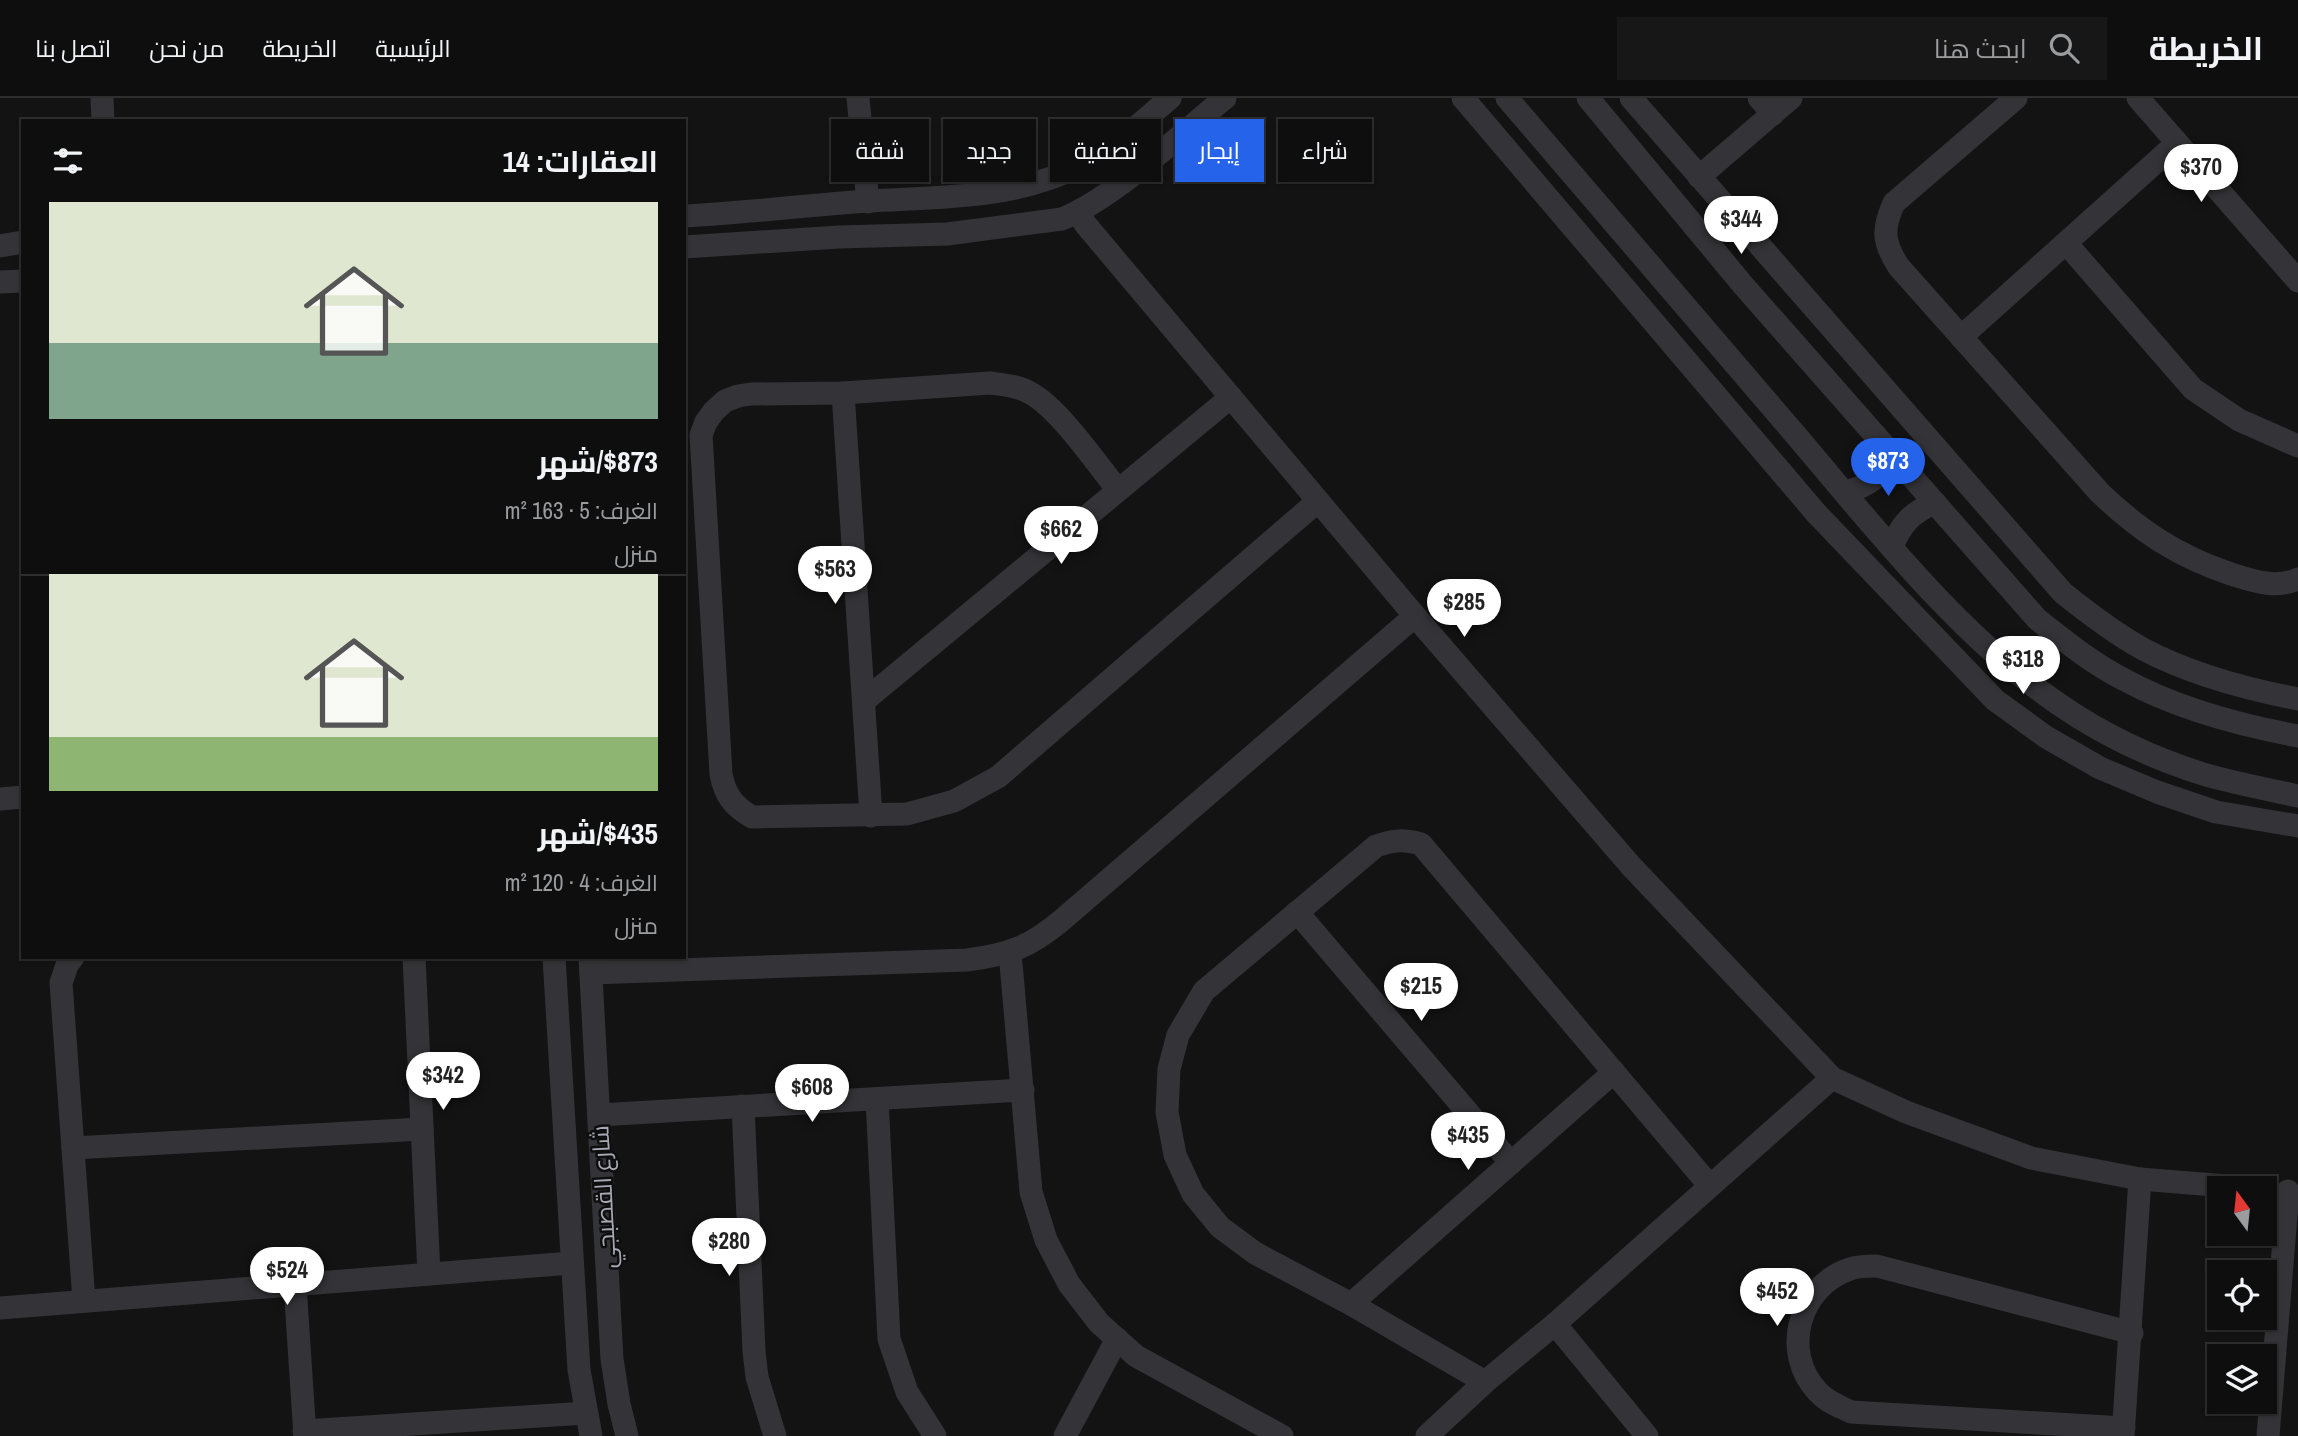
<!DOCTYPE html>
<html lang="ar">
<head>
<meta charset="utf-8">
<style>
  body { margin:0; font-family:"Archivo Narrow",Cairo,sans-serif; background:#171718; color:#f1f3f6; direction:rtl; height:100vh; display:flex; flex-direction:column; font-size:26px; white-space:nowrap }
  * { box-sizing:border-box; margin:0 }
  p { font-size:23px; color:#9b9c9e }
  .icon { flex:none; width:38px; height:38px; fill:none; stroke:currentColor; stroke-width:2; stroke-linecap:round; stroke-linejoin:round }
  .map { position:relative; flex:1; overflow:hidden; direction:ltr }
  .side { position:absolute; left:21px; top:21px; width:665px; height:840px; display:flex; flex-direction:column; background:#0e0e0f; border-radius:0px; box-shadow:0 2px 5px #0004,0 0 0 2px #2e2e2f; direction:rtl }
  .side>* { flex:none }
  .guide { position:absolute; left:707px; top:21px; width:665px; height:63px; direction:rtl; display:flex; gap:14px }
  .needle { width:46px; rotate:345deg }
  .buttons { position:absolute; left:2207px; top:1078px; display:grid; gap:14px }
  .buttons a { display:grid; place-items:center; width:70px; height:70px; border-radius:0px; background:#0e0e0f; box-shadow:0 2px 5px #0004,0 0 0 2px #2e2e2f; font-size:35px }
  .price { position:absolute; translate:-50% -60px; padding:0 16px; border-radius:24px; background:#fff; color:#222; font-size:23px; line-height:46px; filter:drop-shadow(0 2px 4px #0008) }
  .price::after { content:''; position:absolute; left:50%; top:42px; width:21px; height:16px; margin-left:-10px; background:inherit; clip-path:polygon(0 0,100% 0,50% 100%) }
  .price.selected { background:#2563eb; color:#fff }
  ul { padding:0; list-style:none }
  li { display:grid; align-content:center; gap:14px; height:371px; padding:0 28px }
  li+li { border-top:2px solid #2e2e2f }
  li span { display:grid; place-items:center; height:217px; border-radius:0px; color:#555 }
  li>.icon { margin-inline-start:auto }
  span .icon { width:126px; height:126px; fill:#fffc; stroke-width:1 }
  li b { font-size:30px }
  h2 { display:flex; justify-content:space-between; align-items:center; height:84px; padding:0 28px; font-size:30px }
  .chip { padding:0 24px; border-radius:0px; background:#0e0e0f; box-shadow:0 2px 5px #0004,0 0 0 2px #2e2e2f; font-size:24px; line-height:63px }
  .chip.selected { background:#2563eb; color:#fff }
  header { display:flex; align-items:center; gap:42px; box-sizing:border-box; height:98px; padding:0 35px; background:#0e0e0f; border-bottom:2px solid #2e2e2f }
  header strong { font-size:33px }
  nav { display:flex; gap:38px; margin-inline-start:auto; font-size:24px }
  .search { width:490px; height:63px; background:#171718; display:flex; align-items:center; gap:18px; box-sizing:border-box; padding:0 24px; border-radius:0px; color:#9b9c9e; font-size:26px }
  .map>svg:first-child { display:block }
  .lines { fill:none; stroke-linecap:round; stroke-linejoin:round }
  .minor { stroke:#343438; stroke-width:23 }
  .labels { text-anchor:middle; dominant-baseline:central; stroke-width:5; stroke-linejoin:round; paint-order:stroke }
  .street-label { font-size:24px; fill:#a6a8b3; stroke:#0e0e0f }
</style>
</head>
<body>
<header>
<strong>الخريطة</strong>
<div class="search"><svg class="icon" aria-label="search" viewBox="0 0 24 24"><circle cx="10" cy="10" r="6"/><path d="M15 15l6 6"/></svg>ابحث هنا</div>
<nav><a>الرئيسية</a><a>الخريطة</a><a>من نحن</a><a>اتصل بنا</a></nav>
</header>
<div class="map">
<svg width="2298" height="1338" viewBox="0 0 2298 1338">
  <rect width="100%" height="100%" fill="#131314"/>
  <g class="lines">
    <g class="minor">
      <polyline points="102,0 103,23"/>
      <polyline points="858,0 868,104"/>
      <polyline points="1463,0 1816,415 1995,602 2046,639 2100,670 2157,694 2216,714 2298,728"/>
      <path d="M1507 0C1605 114 1703 228 1800 342 1877 433 1959 537 2057 605 2100 635 2152 660 2203 676 2233 685 2267 691 2298 698"/>
      <path d="M1588 0 1743 187 2037 521C2065 543 2093 566 2125 582 2178 611 2239 627 2298 638"/>
      <path d="M1631 0 2063 495C2088 515 2114 535 2143 551 2190 576 2246 591 2298 601"/>
      <polyline points="1759,0 1773,16"/>
      <path d="M2016 0 1894 105C1882 131 1883 145 1899 169L2100 395C2140 433 2177 458 2231 476 2254 483 2275 491 2298 481"/>
      <polyline points="2138,0 2298,183"/>
      <polyline points="1699,79 1791,0"/>
      <polyline points="1078,115 1086,127 1415,518 1631,768 1832,980 1906,1014 2031,1060 2140,1081 2251,1090"/>
      <path d="M684 118C746 115 808 107 869 103 943 99 1014 101 1082 67 1115 50 1142 24 1170 0"/>
      <polyline points="2066,145 2193,291 2239,322 2298,348"/>
      <polyline points="0,148 23,144"/>
      <path d="M684 149 839 139 947 136 1062 121C1117 98 1178 38 1225 0"/>
      <polyline points="0,184 23,183"/>
      <polyline points="1961,239 2177,45"/>
      <polyline points="843,295 871,718"/>
      <path d="M1118 392C1097 366 1059 311 1032 296 1019 288 1005 287 990 285L843 295 751 296 738 298 725 303 714 313 706 324 701 337 721 676C725 697 733 708 752 719L907 716 954 703 998 679 1318 403"/>
      <path d="M1844 394C1868 389 1881 379 1891 356"/>
      <path d="M1892 449C1901 426 1912 414 1935 405"/>
      <polyline points="864,603 1231,299"/>
      <polyline points="0,701 23,699"/>
      <polyline points="1297,814 1511,1065"/>
      <polyline points="1010,854 1031,1094 1046,1142 1069,1186 1099,1225 1136,1258 1282,1338"/>
      <polyline points="73,859 67,867 61,885 84,1203"/>
      <polyline points="414,859 429,1176"/>
      <polyline points="554,859 579,1272 591,1338"/>
      <polyline points="590,860 612,1261 619,1306 627,1338"/>
      <path d="M591 875 967 862C1008 857 1030 849 1062 822L1415 518"/>
      <polyline points="877,1001 889,1241 907,1294 935,1338"/>
      <polyline points="743,1008 754,1253 757,1279 775,1338"/>
      <polyline points="599,1017 1023,992"/>
      <polyline points="73,1050 422,1031"/>
      <polyline points="295,1187 305,1338"/>
      <polyline points="1351,1206 1614,974"/>
      <polyline points="0,1210 571,1165"/>
      <polyline points="1555,1226 1647,1338"/>
      <path d="M1485 1284 1351 1206 1255 1155 1220 1129 1193 1096 1175 1057 1167 1014 1169 971 1178 937 1204 893 1376 748C1393 742 1404 741 1421 746L1710 1088"/>
      <path d="M2124 1330 1851 1314C1839 1308 1827 1304 1818 1294 1780 1254 1799 1188 1850 1171 1858 1168 1869 1168 1877 1168L2132 1235"/>
      <polyline points="304,1333 586,1315"/>
      <polyline points="1065,1338 1117,1241"/>
      <polyline points="1427,1338 1485,1284 1555,1226 1832,980"/>
      <polyline points="2123,1338 2140,1081"/>
      <polyline points="2268,1338 2288,1093"/>
    </g>
  </g>
  <g class="labels">
    <g class="street-label">
      <text transform="translate(603 1099) rotate(-93)">شارع القصبجي</text>
    </g>
  </g>
</svg>
<div class="buttons">
<a><svg class="needle" viewBox="-14 -14 28 28"><path d="M0-13l5 13h-10z" fill="#e53935"/><path d="M0 13l5-13h-10z" fill="#9b9c9e"/></svg></a>
<a><svg class="icon" aria-label="locate" viewBox="0 0 24 24"><circle cx="12" cy="12" r="6"/><path d="M12 2v4M12 18v4M2 12h4M18 12h4"/></svg></a>
<a><svg class="icon" aria-label="layers" viewBox="0 0 24 24"><path d="M12 4l9 5-9 5-9-5zM3 14l9 5 9-5"/></svg></a>
</div>
<b class="price" style="left:2201px;top:106px">$370</b>
<b class="price" style="left:1741px;top:158px">$344</b>
<b class="price selected" style="left:1888px;top:400px">$873</b>
<b class="price" style="left:1061px;top:468px">$662</b>
<b class="price" style="left:835px;top:508px">$563</b>
<b class="price" style="left:1464px;top:541px">$285</b>
<b class="price" style="left:2023px;top:598px">$318</b>
<b class="price" style="left:1421px;top:925px">$215</b>
<b class="price" style="left:443px;top:1014px">$342</b>
<b class="price" style="left:812px;top:1026px">$608</b>
<b class="price" style="left:1468px;top:1074px">$435</b>
<b class="price" style="left:729px;top:1180px">$280</b>
<b class="price" style="left:287px;top:1209px">$524</b>
<b class="price" style="left:1777px;top:1230px">$452</b>
<div class="guide">
<a class="chip">شراء</a>
<a class="chip selected">إيجار</a>
<a class="chip">تصفية</a>
<a class="chip">جديد</a>
<a class="chip">شقة</a>
</div>
<section class="side">
<h2>العقارات: 14<svg class="icon" aria-label="filters" viewBox="0 0 24 24"><path d="M4 7h16M4 17h16"/><circle cx="9" cy="7" r="2"/><circle cx="15" cy="17" r="2"/></svg></h2>
<ul>
<li><span style="background:linear-gradient(#dfe7d0 65%,#7fa58c 0)"><svg class="icon" aria-label="home" viewBox="0 0 24 24"><path d="M3 11l9-7 9 7M6 9v11h12V9"/></svg></span><div><b>$873/شهر</b><p>الغرف: 5 · 163 m²</p><p>منزل</p></div></li>
<li><span style="background:linear-gradient(#dfe7d0 75%,#8fb573 0)"><svg class="icon" aria-label="home" viewBox="0 0 24 24"><path d="M3 11l9-7 9 7M6 9v11h12V9"/></svg></span><div><b>$435/شهر</b><p>الغرف: 4 · 120 m²</p><p>منزل</p></div></li>
</ul>
</section>
</div>
</body>
</html>
